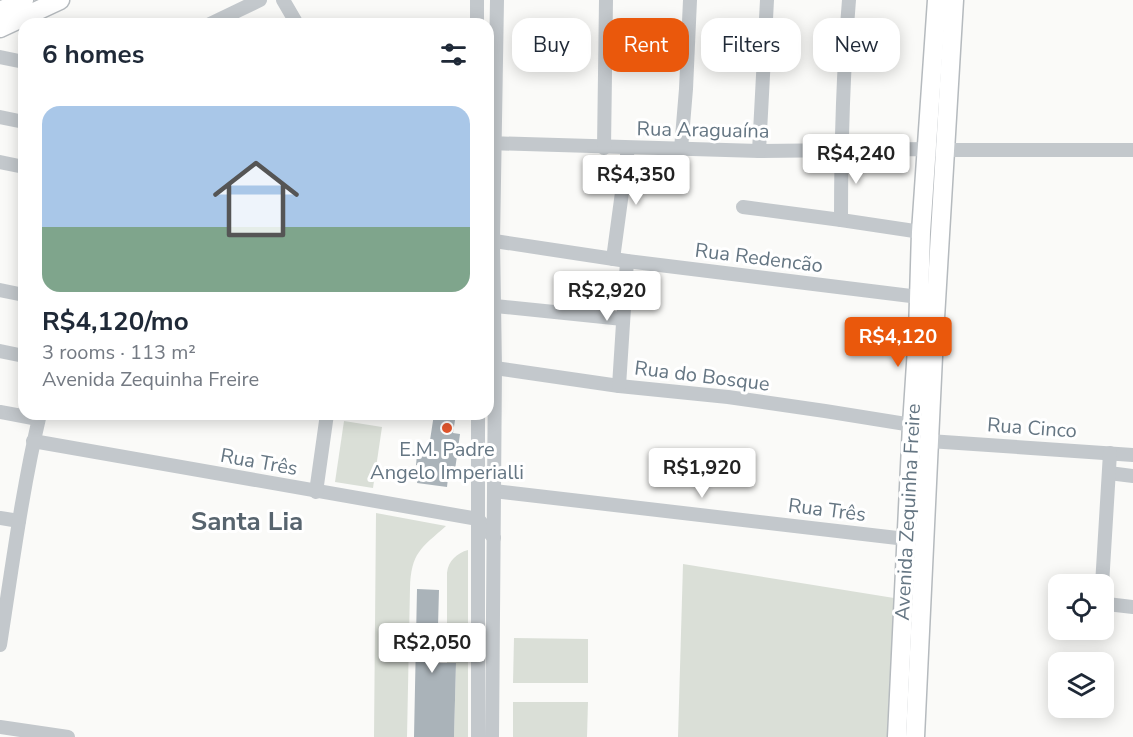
<!DOCTYPE html>
<html lang="en">
<head>
<meta charset="utf-8">
<style>
  body { margin:0; font-family:"Nunito Sans",sans-serif; background:#f2f2f3; color:#1f2937; height:100vh; display:flex; flex-direction:column; font-size:22px; white-space:nowrap }
  * { box-sizing:border-box; margin:0 }
  p { font-size:20px; color:#747a83 }
  .icon { flex:none; width:33px; height:33px; fill:none; stroke:currentColor; stroke-width:2; stroke-linecap:round; stroke-linejoin:round }
  .map { position:relative; flex:1; overflow:hidden }
  .details { position:absolute; left:18px; top:18px; width:476px; height:402px; display:flex; flex-direction:column; background:#fff; border-radius:18px; box-shadow:0 3px 15px #0003 }
  .details>* { flex:none }
  .hud { position:absolute; left:512px; top:18px; width:531px; height:54px; display:flex; gap:12px }
  .buttons { position:absolute; left:1048px; top:574px; display:grid; gap:12px }
  .buttons a { display:grid; place-items:center; width:66px; height:66px; border-radius:12px; background:#fff; box-shadow:0 3px 15px #0003; font-size:30px }
  .price { position:absolute; translate:-50% -51px; padding:0 14px; border-radius:6px; background:#fff; color:#222; font-size:20px; line-height:39px; filter:drop-shadow(0 2px 3px #0008) }
  .price::after { content:''; position:absolute; left:50%; top:36px; width:18px; height:14px; margin-left:-9px; background:inherit; clip-path:polygon(0 0,100% 0,50% 100%) }
  .price.current { background:#ea580c; color:#fff }
  ul { padding:0; list-style:none }
  li { display:grid; align-content:center; gap:12px; height:318px; padding:0 24px }
  li+li { border-top:2px solid #e0e1e3 }
  li span { display:grid; place-items:center; height:186px; border-radius:18px; color:#555 }
  li>.icon { margin-inline-start:auto }
  span .icon { width:108px; height:108px; fill:#fffc; stroke-width:1 }
  li b { font-size:26px }
  h2 { display:flex; justify-content:space-between; align-items:center; height:72px; padding:0 24px; font-size:26px }
  .tag { padding:0 21px; border-radius:18px; background:#fff; box-shadow:0 3px 15px #0003; font-size:21px; line-height:54px }
  .tag.current { background:#ea580c; color:#fff }
  .map>svg:first-child { display:block }
  .green { fill:#dadfd7 }
  .building { fill:#aab3b9 }
  .lines { fill:none; stroke-linecap:round; stroke-linejoin:round }
  .major-casing { stroke:#b5babe; stroke-width:21 }
  .minor { stroke:#c3c8cc; stroke-width:14 }
  .major { stroke:#fff; stroke-width:18 }
  .poi-dot { fill:#e4572e; stroke:#fff; stroke-width:2 }
  .labels { text-anchor:middle; dominant-baseline:central; stroke-width:6; stroke-linejoin:round; paint-order:stroke }
  .street-label { font-size:20px; fill:#657683; stroke:#fff }
  .poi-label { font-size:20px; fill:#657683; stroke:#fff }
  .district-label { font-size:26px; font-weight:bold; fill:#57646e; stroke:#fff }
</style>
</head>
<body>
<div class="map">
<svg width="1133" height="737" viewBox="0 0 1133 737">
  <rect width="100%" height="100%" fill="#fafaf8"/>
  <g class="green">
    <polygon points="344,421 382,427 373,488 335,482"/>
    <path d="M376 513 446 526C421 548 411 553 410 588L407 737H374Z"/>
    <path d="M468 550V737H447H454L456 664 447 663V573C448 561 457 553 468 550Z"/>
    <polygon points="683,564 894,598 887,737 678,737"/>
    <polygon points="514,638 588,639 588,683 513,683"/>
    <polygon points="513,702 588,702 587,737 513,737"/>
  </g>
  <g class="building">
    <polygon points="434,414 456,414 453,433 460,434 455,470 449,469 447,487 417,483 420,466 416,465 418,445 429,447"/>
    <polygon points="417,589 439,590 437,663 456,663 454,737 414,737"/>
  </g>
  <g class="lines">
    <g class="major-casing">
      <g id="major">
        <polyline points="0,11 24,0"/>
        <polyline points="0,28 60,0"/>
        <polyline points="897,737 912,425 918,333 921,232 937,0"/>
        <polyline points="915,737 934,335 954,0"/>
      </g>
    </g>
    <g class="minor">
      <polyline points="283,0 297,24"/>
      <polyline points="477,0 477,24"/>
      <polyline points="210,24 260,0"/>
      <polyline points="0,57 24,62"/>
      <polyline points="0,117 24,122"/>
      <polyline points="488,143 759,151 927,149 944,150 1133,150"/>
      <polyline points="604,148 606,0"/>
      <polyline points="681,149 686,89 690,0"/>
      <polyline points="759,151 767,0"/>
      <polyline points="0,162 24,167"/>
      <polyline points="743,207 841,220 921,232"/>
      <path d="M841 220C841 146 843 73 849 0"/>
      <polyline points="488,240 627,261 919,297"/>
      <polyline points="613,259 628,148"/>
      <polyline points="0,290 24,295"/>
      <polyline points="495,306 623,319"/>
      <polyline points="0,351 24,356"/>
      <polyline points="488,367 619,386 728,397 825,411 912,425"/>
      <polyline points="619,386 627,261"/>
      <polyline points="0,412 38,419"/>
      <polyline points="33,441 478,519 494,538"/>
      <polyline points="929,441 1133,455"/>
      <polyline points="1109,473 1133,476"/>
      <polyline points="494,491 906,539"/>
      <polyline points="316,492 327,414"/>
      <polyline points="0,518 19,521"/>
      <polyline points="1102,585 1110,453"/>
      <polyline points="1104,601 1107,604 1133,607"/>
      <path d="M0 645C12 568 22 490 40 414"/>
      <polyline points="0,727 68,737"/>
      <polyline points="478,737 478,414"/>
      <polyline points="492,737 495,368 493,241 497,0"/>
    </g>
    <use href="#major" class="major"/>
  </g>
  <circle class="poi-dot" cx="447" cy="428" r="6"/>
  <g class="labels">
    <g class="street-label">
      <text transform="translate(703 130) rotate(1)">Rua Araguaína</text>
      <text transform="translate(759 258) rotate(7)">Rua Redencão</text>
      <text transform="translate(702 376) rotate(7)">Rua do Bosque</text>
      <text transform="translate(1032 428) rotate(4)">Rua Cinco</text>
      <text transform="translate(259 462) rotate(10)">Rua Três</text>
      <text transform="translate(827 510) rotate(7)">Rua Três</text>
      <text transform="translate(908 512) rotate(-87)">Avenida Zequinha Freire</text>
    </g>
    <g class="poi-label">
      <text x="447" y="449">E.M. Padre<tspan x="447" dy="23">Angelo Imperialli</tspan></text>
    </g>
    <g class="district-label">
      <text x="247" y="521">Santa Lia</text>
    </g>
  </g>
</svg>
<div class="buttons">
<a><svg class="icon" aria-label="locate" viewBox="0 0 24 24"><circle cx="12" cy="12" r="6"/><path d="M12 2v4M12 18v4M2 12h4M18 12h4"/></svg></a>
<a><svg class="icon" aria-label="layers" viewBox="0 0 24 24"><path d="M12 4l9 5-9 5-9-5zM3 14l9 5 9-5"/></svg></a>
</div>
<b class="price" style="left:856px;top:185px">R$4,240</b>
<b class="price" style="left:636px;top:206px">R$4,350</b>
<b class="price" style="left:607px;top:322px">R$2,920</b>
<b class="price current" style="left:898px;top:368px">R$4,120</b>
<b class="price" style="left:702px;top:499px">R$1,920</b>
<b class="price" style="left:432px;top:674px">R$2,050</b>
<div class="hud">
<a class="tag">Buy</a>
<a class="tag current">Rent</a>
<a class="tag">Filters</a>
<a class="tag">New</a>
</div>
<section class="details">
<h2>6 homes<svg class="icon" aria-label="filters" viewBox="0 0 24 24"><path d="M4 7h16M4 17h16"/><circle cx="9" cy="7" r="2"/><circle cx="15" cy="17" r="2"/></svg></h2>
<ul>
<li><span style="background:linear-gradient(#a9c7e8 65%,#7fa58c 0)"><svg class="icon" aria-label="home" viewBox="0 0 24 24"><path d="M3 11l9-7 9 7M6 9v11h12V9"/></svg></span><div><b>R$4,120/mo</b><p>3 rooms · 113 m²</p><p>Avenida Zequinha Freire</p></div></li>
</ul>
</section>
</div>
</body>
</html>
